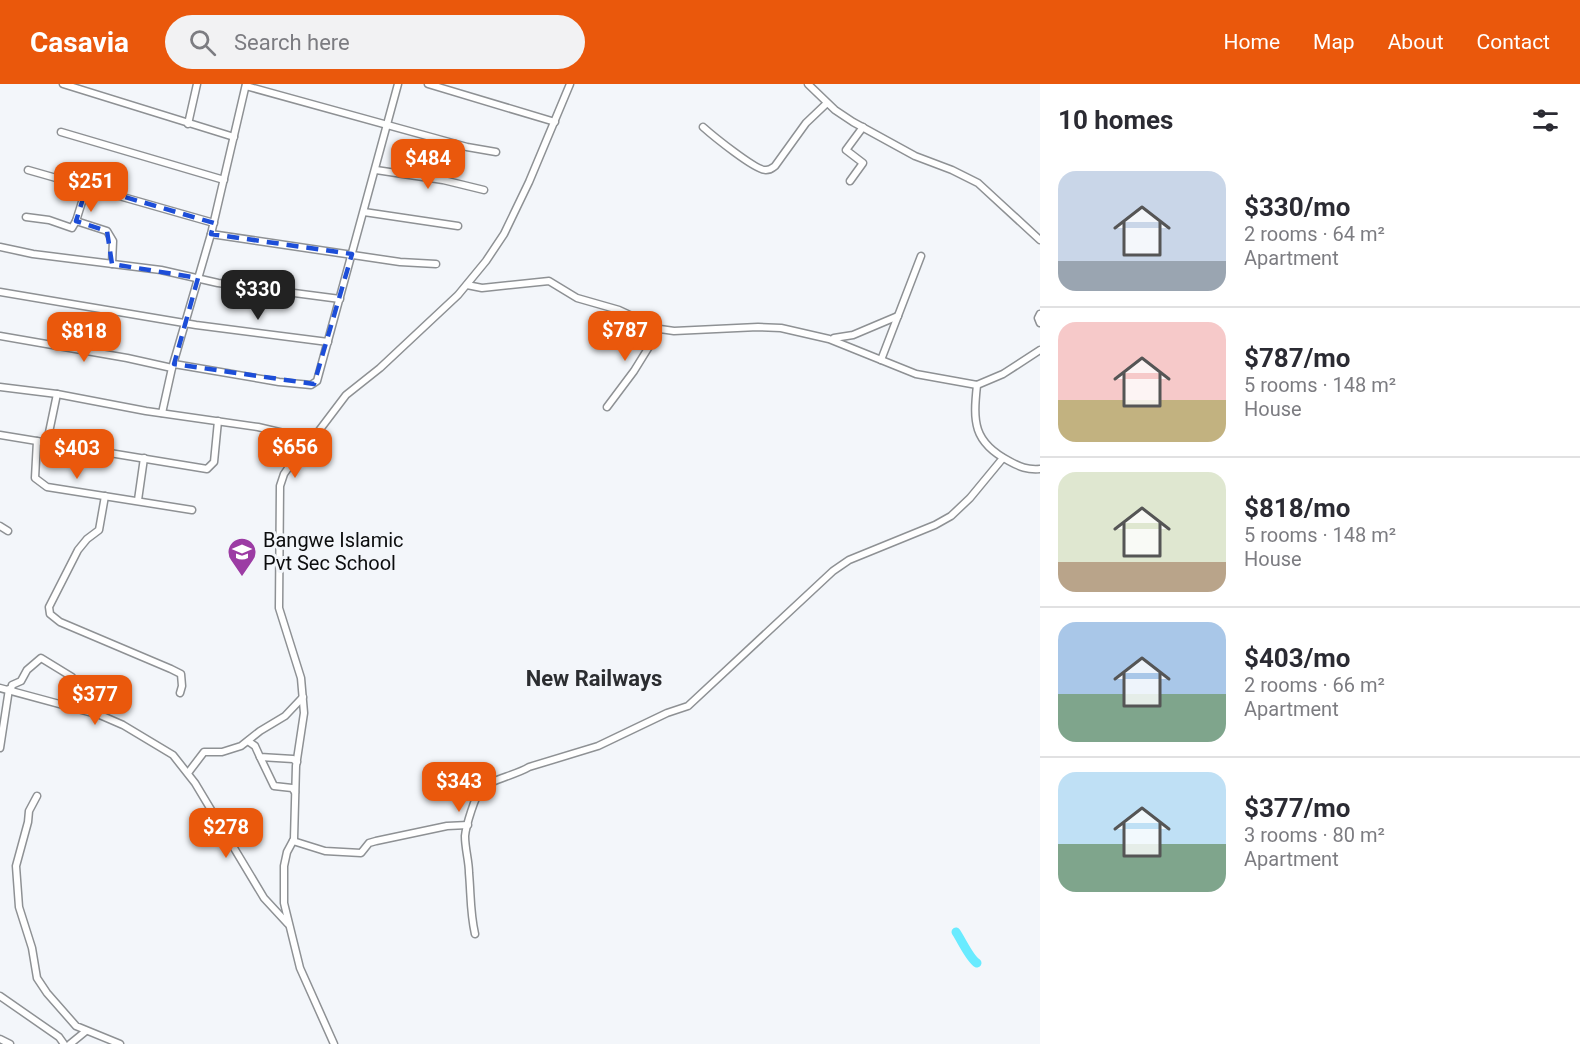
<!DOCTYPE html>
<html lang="en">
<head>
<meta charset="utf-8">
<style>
  body { margin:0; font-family:Roboto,sans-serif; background:#f2f2f3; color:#2b2b33; height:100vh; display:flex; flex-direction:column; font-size:22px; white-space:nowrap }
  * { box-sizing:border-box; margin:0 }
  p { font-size:20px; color:#7c7c81 }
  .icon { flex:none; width:33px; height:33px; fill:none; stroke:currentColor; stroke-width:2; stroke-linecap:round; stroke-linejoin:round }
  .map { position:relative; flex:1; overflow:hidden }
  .sheet { display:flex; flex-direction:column; background:#fff; width:540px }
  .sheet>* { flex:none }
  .price { position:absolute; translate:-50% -51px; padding:0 14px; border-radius:12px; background:#ea580c; color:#fff; font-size:20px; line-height:39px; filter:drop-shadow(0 2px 3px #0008) }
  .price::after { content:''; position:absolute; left:50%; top:36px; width:18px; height:14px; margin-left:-9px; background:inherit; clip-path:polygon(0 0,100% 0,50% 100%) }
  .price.on { background:#222; color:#fff }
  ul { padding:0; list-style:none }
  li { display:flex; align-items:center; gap:18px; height:150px; padding:0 18px }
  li+li { border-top:2px solid #e1e1e2 }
  li span { display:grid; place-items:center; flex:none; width:168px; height:120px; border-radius:18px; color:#555 }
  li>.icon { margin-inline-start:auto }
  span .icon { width:72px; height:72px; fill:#fffc; stroke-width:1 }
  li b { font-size:26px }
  h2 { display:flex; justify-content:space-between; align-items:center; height:72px; padding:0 18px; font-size:26px }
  header { display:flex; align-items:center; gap:36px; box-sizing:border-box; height:84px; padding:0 30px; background:#ea580c; color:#fff }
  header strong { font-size:28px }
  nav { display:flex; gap:33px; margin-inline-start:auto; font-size:21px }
  .search { width:420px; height:54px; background:#f2f2f3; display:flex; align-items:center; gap:15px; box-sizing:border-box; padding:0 21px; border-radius:33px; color:#7c7c81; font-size:22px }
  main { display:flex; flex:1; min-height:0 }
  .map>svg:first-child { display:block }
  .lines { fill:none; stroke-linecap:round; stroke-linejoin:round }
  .river { stroke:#69ebff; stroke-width:9 }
  .minor-casing { stroke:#8e9194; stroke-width:9 }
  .minor { stroke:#fff; stroke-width:6 }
  .marked { fill:none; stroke:#1d4ed8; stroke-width:4.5; stroke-dasharray:12 8; stroke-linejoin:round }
  .labels { text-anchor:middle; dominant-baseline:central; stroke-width:6; stroke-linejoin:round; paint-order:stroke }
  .poi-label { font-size:20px; fill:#0c0d0e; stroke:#f3f6fa; text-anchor:start }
  .quarter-label { font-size:22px; font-weight:bold; fill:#2b2d30; stroke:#f3f6fa }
</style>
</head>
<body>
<header>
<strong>Casavia</strong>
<div class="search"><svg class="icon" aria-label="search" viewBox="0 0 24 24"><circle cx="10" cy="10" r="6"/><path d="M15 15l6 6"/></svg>Search here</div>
<nav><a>Home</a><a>Map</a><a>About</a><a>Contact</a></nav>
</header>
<main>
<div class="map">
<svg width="1040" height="960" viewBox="0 0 1040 960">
  <rect width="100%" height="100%" fill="#f3f6fa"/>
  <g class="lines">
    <path class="river" d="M956 848C962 857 970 875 977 879"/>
    <g class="minor-casing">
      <g id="minor">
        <polyline points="63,0 234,53"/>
        <polyline points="428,0 555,38"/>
        <polyline points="808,0 835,26 853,38 915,72 952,86 978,99 1040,156"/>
        <polyline points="246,2 467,63 496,68"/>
        <polyline points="188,40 197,0"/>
        <path d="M703 43C712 51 756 87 766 86 771 86 772 84 775 82L806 39 827 19"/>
        <polyline points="61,48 224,96"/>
        <polyline points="28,86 214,139"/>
        <polyline points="376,86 443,96 484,106"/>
        <polyline points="850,97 863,79 846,66 863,43"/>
        <polyline points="364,128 458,142"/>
        <polyline points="26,133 49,136 72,144 76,137 87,102"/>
        <polyline points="76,137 107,147 113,157 112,180"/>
        <polyline points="211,150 400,178 436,180"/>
        <polyline points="0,163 33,170 161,186 218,199 340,215"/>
        <polyline points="467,201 482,204 549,197 577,214 619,226 660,245 674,247 758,243 781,244 829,255 916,290 977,301 1003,290 1040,266"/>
        <polyline points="0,208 196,241 328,258"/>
        <polyline points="1040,230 1038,234 1040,239"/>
        <polyline points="0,252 127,274 172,284"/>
        <polyline points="834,254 853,251 898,232"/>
        <polyline points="881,276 921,172"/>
        <polyline points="174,280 279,298 311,301 317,297 398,0"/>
        <path d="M977 301C973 338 973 358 1009 377 1020 383 1027 386 1040 385"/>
        <polyline points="0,303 57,310 146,327 258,343 292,351 305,360"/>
        <polyline points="607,323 634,287 660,245"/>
        <polyline points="162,329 172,284 211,150 246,0"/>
        <polyline points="0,351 207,385 214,378 218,337"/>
        <polyline points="37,357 35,394 47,403 192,426"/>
        <polyline points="47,358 57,310"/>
        <polyline points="105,412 99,446 87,455 78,466 49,523 50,530 60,538 171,585 181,590 182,602 180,609"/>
        <polyline points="138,416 144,374"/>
        <polyline points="0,442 8,447"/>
        <polyline points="0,604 100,631 123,641 173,671 195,699 264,814 288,840"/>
        <polyline points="11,606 12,601 21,597 27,586 41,574 72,593"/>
        <polyline points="248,657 255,662 260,673 293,675 297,678"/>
        <polyline points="0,664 9,605"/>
        <polyline points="260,673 274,702 292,704 295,708"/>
        <polyline points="188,689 204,668 222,668 241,662 260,647 285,632 303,613"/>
        <polyline points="37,712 29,727 28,738 16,782 19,823 32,864 37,894 47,909 76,942 120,960"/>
        <polyline points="293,757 325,767 361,769 369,759 376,757 447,742 468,741"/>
        <path d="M475 850C470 828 471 811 469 789 469 777 465 765 465 752 466 742 475 711 482 704 490 696 516 691 529 683L598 662 667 629 688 622 833 487 849 476 935 441 951 432 970 414 1003 374"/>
        <polyline points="0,912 59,953 64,960"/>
        <polyline points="0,955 10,960"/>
        <polyline points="70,960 86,947"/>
        <polyline points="334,960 300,884 284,819 284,782 287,768 294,755 296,682 304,629 301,594 279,524 280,402 284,390 305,360 318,348 346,311 380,284 458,211 486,177 504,150 529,98 570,0"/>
      </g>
    </g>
    <use href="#minor" class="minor"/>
  </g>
  <path class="marked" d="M87 102 214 139 211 150 352 170 314 300 174 280 198 194 112 180 107 147 76 137Z"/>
  <defs>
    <g id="school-pin" transform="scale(1.5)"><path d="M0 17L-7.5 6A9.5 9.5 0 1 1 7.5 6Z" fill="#9c3ca4" stroke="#f3f6fa"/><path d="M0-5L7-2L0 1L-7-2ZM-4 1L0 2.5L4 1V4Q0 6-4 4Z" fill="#fff"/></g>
  </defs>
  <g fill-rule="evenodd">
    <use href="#school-pin" x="242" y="468"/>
  </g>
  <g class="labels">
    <g class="poi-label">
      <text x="263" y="456">Bangwe Islamic<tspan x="263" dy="23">Pvt Sec School</tspan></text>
    </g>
    <g class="quarter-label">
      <text x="594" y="594">New Railways</text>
    </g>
  </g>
</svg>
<b class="price" style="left:428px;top:106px">$484</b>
<b class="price" style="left:91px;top:129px">$251</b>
<b class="price on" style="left:258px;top:237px">$330</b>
<b class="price" style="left:625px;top:278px">$787</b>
<b class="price" style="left:84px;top:279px">$818</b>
<b class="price" style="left:295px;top:395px">$656</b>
<b class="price" style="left:77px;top:396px">$403</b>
<b class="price" style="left:95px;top:642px">$377</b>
<b class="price" style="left:459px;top:729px">$343</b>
<b class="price" style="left:226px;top:775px">$278</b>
</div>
<section class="sheet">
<h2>10 homes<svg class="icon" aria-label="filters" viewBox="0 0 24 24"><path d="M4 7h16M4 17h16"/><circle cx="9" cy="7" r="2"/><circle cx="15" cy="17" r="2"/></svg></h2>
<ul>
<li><span style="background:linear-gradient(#c9d6e8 75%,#9aa5b1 0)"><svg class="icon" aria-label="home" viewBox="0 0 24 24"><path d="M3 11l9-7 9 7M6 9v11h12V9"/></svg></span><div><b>$330/mo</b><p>2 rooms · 64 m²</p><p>Apartment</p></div></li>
<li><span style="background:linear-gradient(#f6c9c9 65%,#c2b280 0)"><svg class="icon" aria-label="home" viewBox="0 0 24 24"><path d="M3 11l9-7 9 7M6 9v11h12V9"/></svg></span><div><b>$787/mo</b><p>5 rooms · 148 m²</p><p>House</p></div></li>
<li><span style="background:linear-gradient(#dfe7d0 75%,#b9a48a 0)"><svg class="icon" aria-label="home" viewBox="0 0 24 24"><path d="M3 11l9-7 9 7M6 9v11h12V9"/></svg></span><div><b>$818/mo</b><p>5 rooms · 148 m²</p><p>House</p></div></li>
<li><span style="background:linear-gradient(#a9c7e8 60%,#7fa58c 0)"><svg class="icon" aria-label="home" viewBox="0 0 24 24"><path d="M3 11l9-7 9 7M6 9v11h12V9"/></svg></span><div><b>$403/mo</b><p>2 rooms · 66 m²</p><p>Apartment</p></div></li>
<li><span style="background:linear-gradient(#bfe0f5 60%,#7fa58c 0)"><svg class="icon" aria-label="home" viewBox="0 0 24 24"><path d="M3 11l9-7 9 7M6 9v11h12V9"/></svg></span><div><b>$377/mo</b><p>3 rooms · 80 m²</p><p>Apartment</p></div></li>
</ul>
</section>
</main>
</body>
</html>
